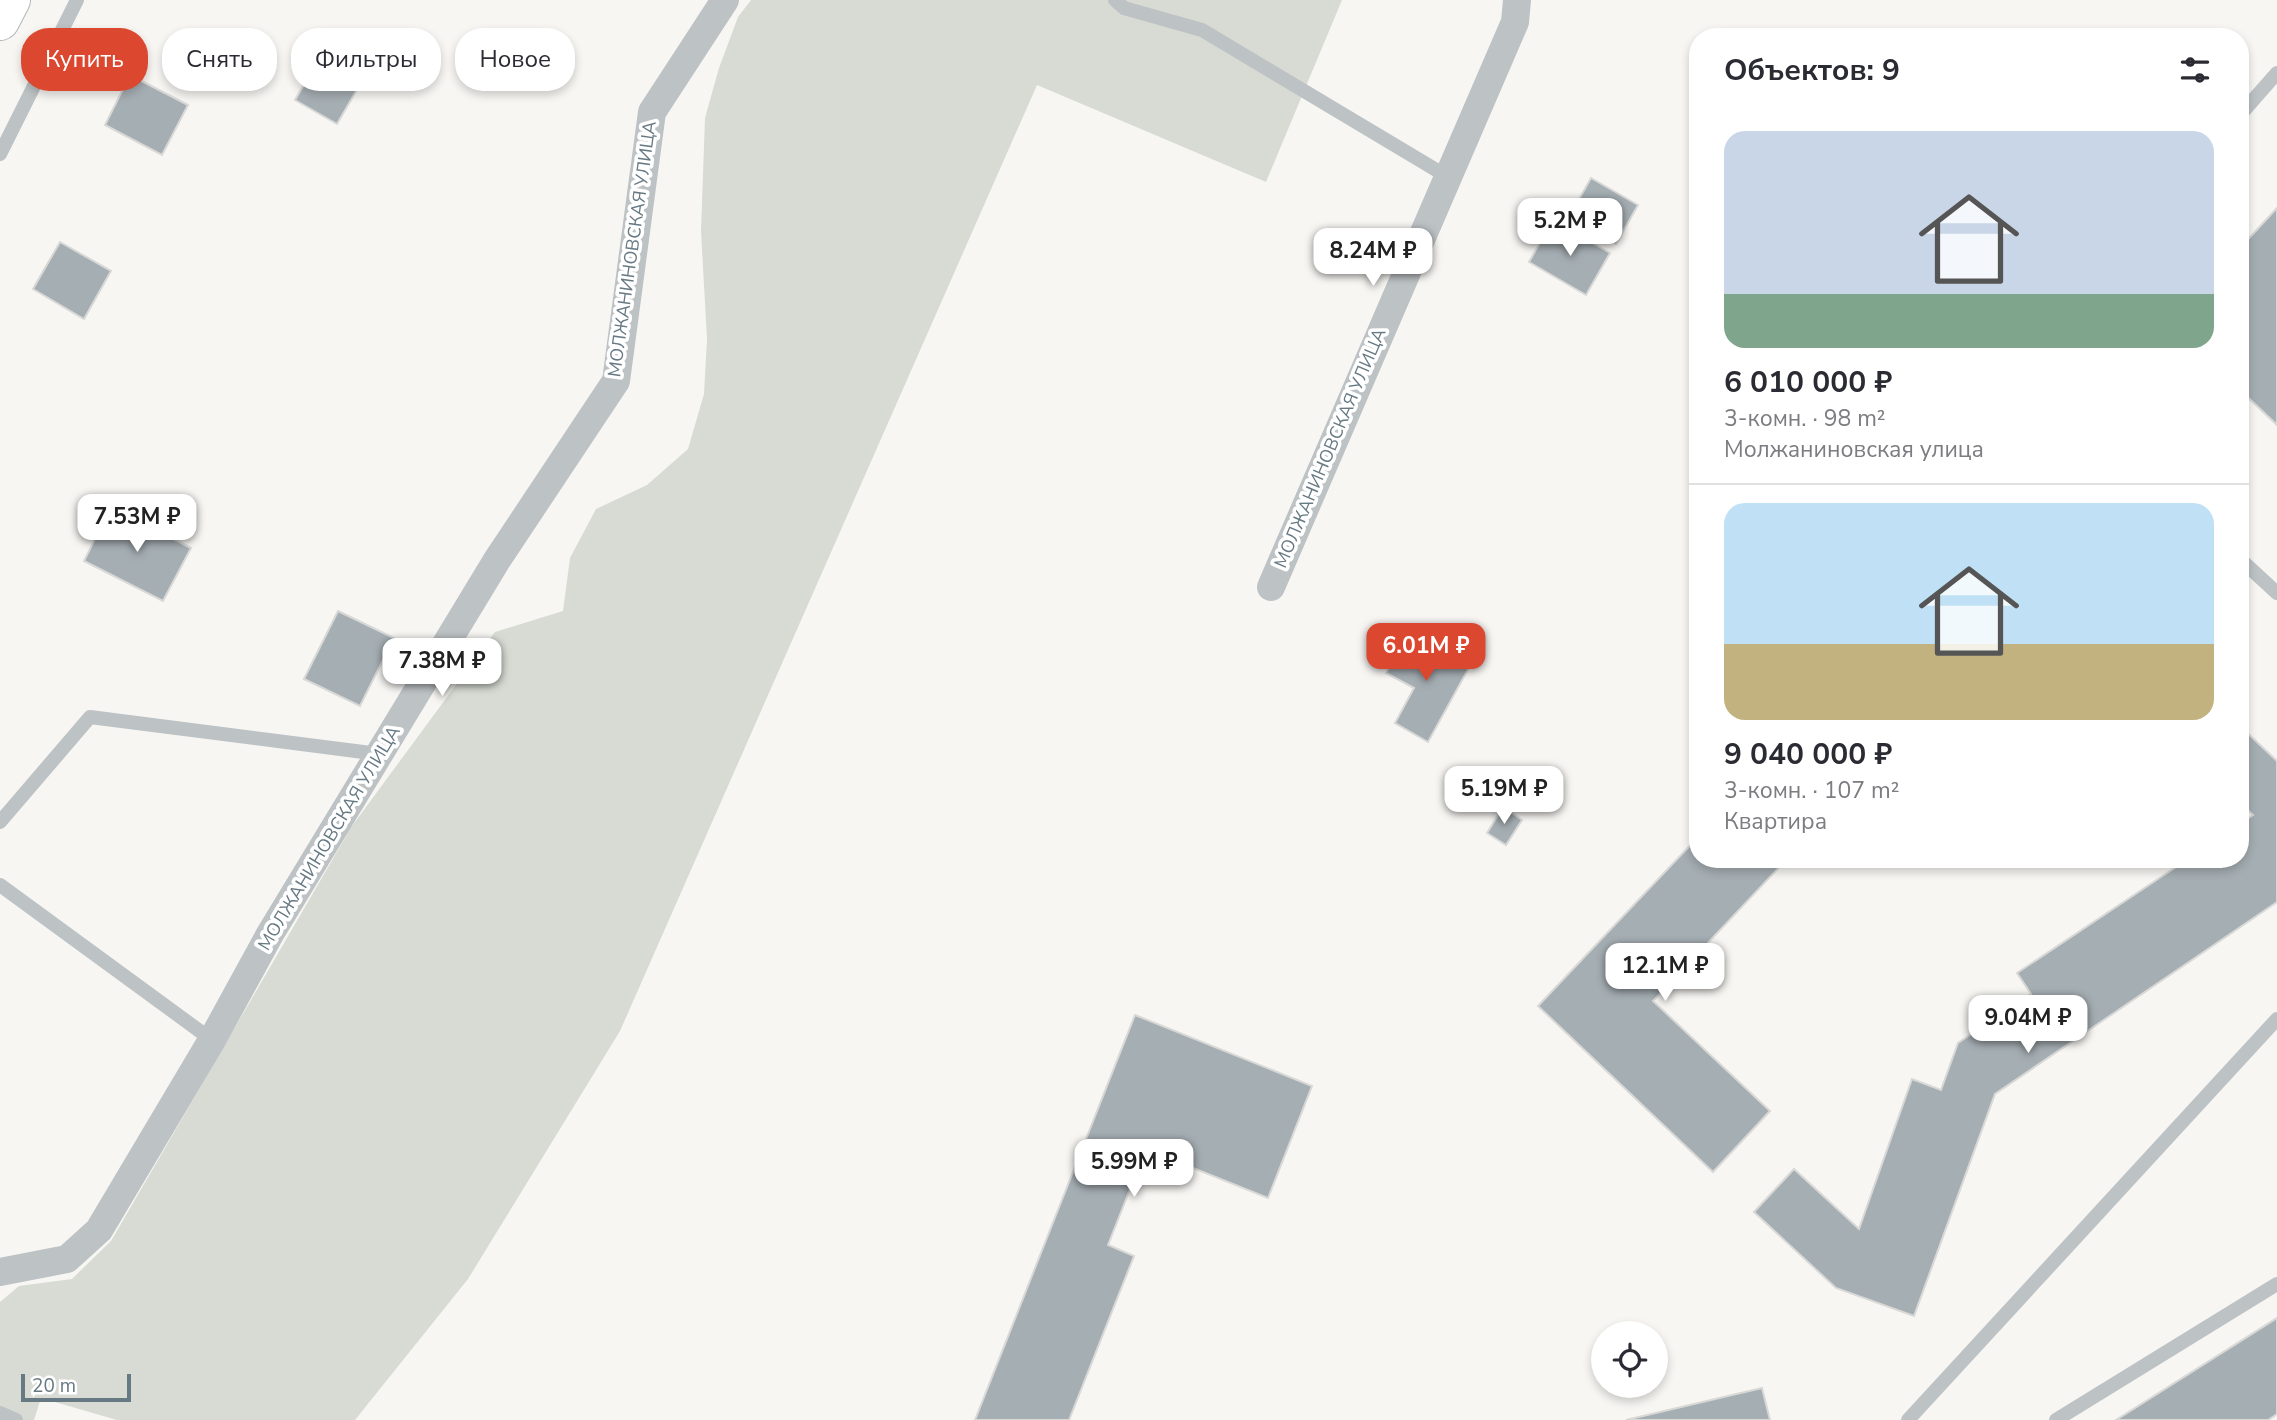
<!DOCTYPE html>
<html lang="ru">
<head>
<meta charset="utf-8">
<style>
  body { margin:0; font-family:"Nunito Sans",sans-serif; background:#f7f7f7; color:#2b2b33; height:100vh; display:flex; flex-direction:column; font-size:26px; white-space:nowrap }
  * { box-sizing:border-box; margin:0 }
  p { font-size:23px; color:#7c7c81 }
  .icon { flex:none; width:38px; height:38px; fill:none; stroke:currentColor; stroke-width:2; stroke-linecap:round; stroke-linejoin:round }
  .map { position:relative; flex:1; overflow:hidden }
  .side { position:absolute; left:1689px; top:28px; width:560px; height:840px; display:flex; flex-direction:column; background:#fff; border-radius:28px; box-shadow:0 4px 10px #0003 }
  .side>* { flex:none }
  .hud { position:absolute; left:21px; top:28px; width:665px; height:63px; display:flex; gap:14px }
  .buttons { position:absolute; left:1591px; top:1321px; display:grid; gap:14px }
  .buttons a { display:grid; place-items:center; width:77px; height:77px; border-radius:50%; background:#fff; box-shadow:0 4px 10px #0003; font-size:35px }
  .scale { position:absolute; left:21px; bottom:18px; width:110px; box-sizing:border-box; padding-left:7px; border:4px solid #677983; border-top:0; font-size:19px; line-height:24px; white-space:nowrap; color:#677983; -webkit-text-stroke:5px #fff; paint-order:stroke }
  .price { position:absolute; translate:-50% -60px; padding:0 16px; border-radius:14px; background:#fff; color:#222; font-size:23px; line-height:46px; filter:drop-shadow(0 2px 4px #0008) }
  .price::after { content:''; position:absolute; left:50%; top:42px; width:21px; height:16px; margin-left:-10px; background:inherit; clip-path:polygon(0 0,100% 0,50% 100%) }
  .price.on { background:#db472f; color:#fff }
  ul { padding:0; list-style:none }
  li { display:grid; align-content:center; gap:14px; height:371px; padding:0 35px }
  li+li { border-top:2px solid #e1e1e2 }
  li span { display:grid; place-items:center; height:217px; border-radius:21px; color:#555 }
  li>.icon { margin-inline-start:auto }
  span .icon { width:126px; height:126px; fill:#fffc; stroke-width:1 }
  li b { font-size:30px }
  h2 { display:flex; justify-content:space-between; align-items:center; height:84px; padding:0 35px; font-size:30px }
  .tag { padding:0 24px; border-radius:28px; background:#fff; box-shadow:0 4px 10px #0003; font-size:24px; line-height:63px }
  .tag.on { background:#db472f; color:#fff }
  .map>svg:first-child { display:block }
  .green { fill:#d7dbd3 }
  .building { fill:#a5aeb3; stroke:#d8d8d6; stroke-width:2 }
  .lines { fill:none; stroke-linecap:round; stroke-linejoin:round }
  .trunk-casing { stroke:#b1b6b8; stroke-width:40 }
  .service { stroke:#bdc2c5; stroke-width:14 }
  .minor { stroke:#bdc2c5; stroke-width:28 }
  .trunk { stroke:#fff; stroke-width:38 }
  .labels { text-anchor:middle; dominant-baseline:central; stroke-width:7; stroke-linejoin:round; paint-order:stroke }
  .street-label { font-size:18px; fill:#677983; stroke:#fff }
</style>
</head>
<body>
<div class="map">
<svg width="2277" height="1420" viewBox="0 0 2277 1420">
  <rect width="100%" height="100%" fill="#f7f6f3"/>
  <polygon class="green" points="751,0 1342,0 1266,182 1037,85 620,1031 468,1279 355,1420 117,1420 41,1398 34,1420 0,1420 0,1302 19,1286 72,1279 111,1241 352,826 495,632 563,611 570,558 596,509 647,485 688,449 704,394 707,339 701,231 705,118 719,68 738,17"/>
  <g class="building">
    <polygon points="336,30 377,55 337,124 295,100"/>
    <polygon points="130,75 188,105 162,155 105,125"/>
    <polygon points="1591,178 1638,205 1616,244 1569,217"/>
    <polygon points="2277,208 2277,425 2240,390 2240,248"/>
    <polygon points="1553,220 1610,253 1586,295 1529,262"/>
    <polygon points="60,242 111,271 84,319 33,289"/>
    <polygon points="111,507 191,548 163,601 84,561"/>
    <polygon points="338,611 394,638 360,706 304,679"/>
    <polygon points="1409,630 1471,664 1428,742 1395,723 1414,688 1386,673"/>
    <polygon points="2240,726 2277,761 2277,902 1995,1094 1914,1316 1836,1288 1754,1212 1794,1169 1859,1229 1912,1079 1941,1090 1958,1043 2031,994 2017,973 2188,859 2240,859 2240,824 2253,815 2240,803"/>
    <polygon points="1503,807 1522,820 1506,845 1487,833"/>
    <polygon points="1698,837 1698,859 1787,859 1653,1001 1770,1111 1713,1172 1538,1006"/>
    <polygon points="1135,1015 1312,1086 1268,1198 1146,1149 1108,1245 1134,1256 1069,1420 975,1420"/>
    <polygon points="2277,1318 2277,1414 2268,1420 2116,1420"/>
    <polygon points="1762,1388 1770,1420 1626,1420"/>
  </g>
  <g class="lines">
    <g class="trunk-casing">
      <polyline id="trunk" points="0,21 11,0"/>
    </g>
    <g class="service">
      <polyline points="1115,0 1124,8 1202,30 1448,177"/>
      <polyline points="2240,115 2277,73"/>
      <polyline points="0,154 77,0"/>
      <polyline points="2240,559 2277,593"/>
      <polyline points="0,822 90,717 379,754"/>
      <polyline points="0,885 212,1040"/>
      <polyline points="0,1413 16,1420"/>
      <polyline points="1908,1420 2277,1019"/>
      <polyline points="2056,1420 2277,1284"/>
    </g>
    <g class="minor">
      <polyline points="1271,587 1515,22 1517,0"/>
      <polyline points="0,1272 67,1259 99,1230 212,1040 270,934 497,560 616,381 652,112 725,0"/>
    </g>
    <use href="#trunk" class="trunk"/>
  </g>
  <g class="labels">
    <g class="street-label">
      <text transform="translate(632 249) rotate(-82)">МОЛЖАНИНОВСКАЯ УЛИЦА</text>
      <text transform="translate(1330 448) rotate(-67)">МОЛЖАНИНОВСКАЯ УЛИЦА</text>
      <text transform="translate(329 838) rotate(-59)">МОЛЖАНИНОВСКАЯ УЛИЦА</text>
    </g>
  </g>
</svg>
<div class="buttons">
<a><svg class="icon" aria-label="locate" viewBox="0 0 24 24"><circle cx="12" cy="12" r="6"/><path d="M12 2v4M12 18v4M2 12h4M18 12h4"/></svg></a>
</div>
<div class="scale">20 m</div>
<b class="price" style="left:1570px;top:258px">5.2M ₽</b>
<b class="price" style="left:1373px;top:288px">8.24M ₽</b>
<b class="price" style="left:137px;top:554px">7.53M ₽</b>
<b class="price on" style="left:1426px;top:683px">6.01M ₽</b>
<b class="price" style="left:442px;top:698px">7.38M ₽</b>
<b class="price" style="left:1504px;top:826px">5.19M ₽</b>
<b class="price" style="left:1665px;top:1003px">12.1M ₽</b>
<b class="price" style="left:2028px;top:1055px">9.04M ₽</b>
<b class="price" style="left:1134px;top:1199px">5.99M ₽</b>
<div class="hud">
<a class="tag on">Купить</a>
<a class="tag">Снять</a>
<a class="tag">Фильтры</a>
<a class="tag">Новое</a>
</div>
<section class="side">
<h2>Объектов: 9<svg class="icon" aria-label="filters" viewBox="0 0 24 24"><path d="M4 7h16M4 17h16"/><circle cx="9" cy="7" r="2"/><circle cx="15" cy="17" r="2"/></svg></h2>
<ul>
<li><span style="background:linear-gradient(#c9d6e8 75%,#7fa58c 0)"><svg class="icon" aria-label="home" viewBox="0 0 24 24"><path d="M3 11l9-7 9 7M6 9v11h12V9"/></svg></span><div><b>6 010 000 ₽</b><p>3-комн. · 98 m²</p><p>Молжаниновская улица</p></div></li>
<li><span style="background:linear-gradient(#bfe0f5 65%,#c2b280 0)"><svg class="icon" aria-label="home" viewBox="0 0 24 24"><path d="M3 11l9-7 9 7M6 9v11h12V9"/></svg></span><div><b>9 040 000 ₽</b><p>3-комн. · 107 m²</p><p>Квартира</p></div></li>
</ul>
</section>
</div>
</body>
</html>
